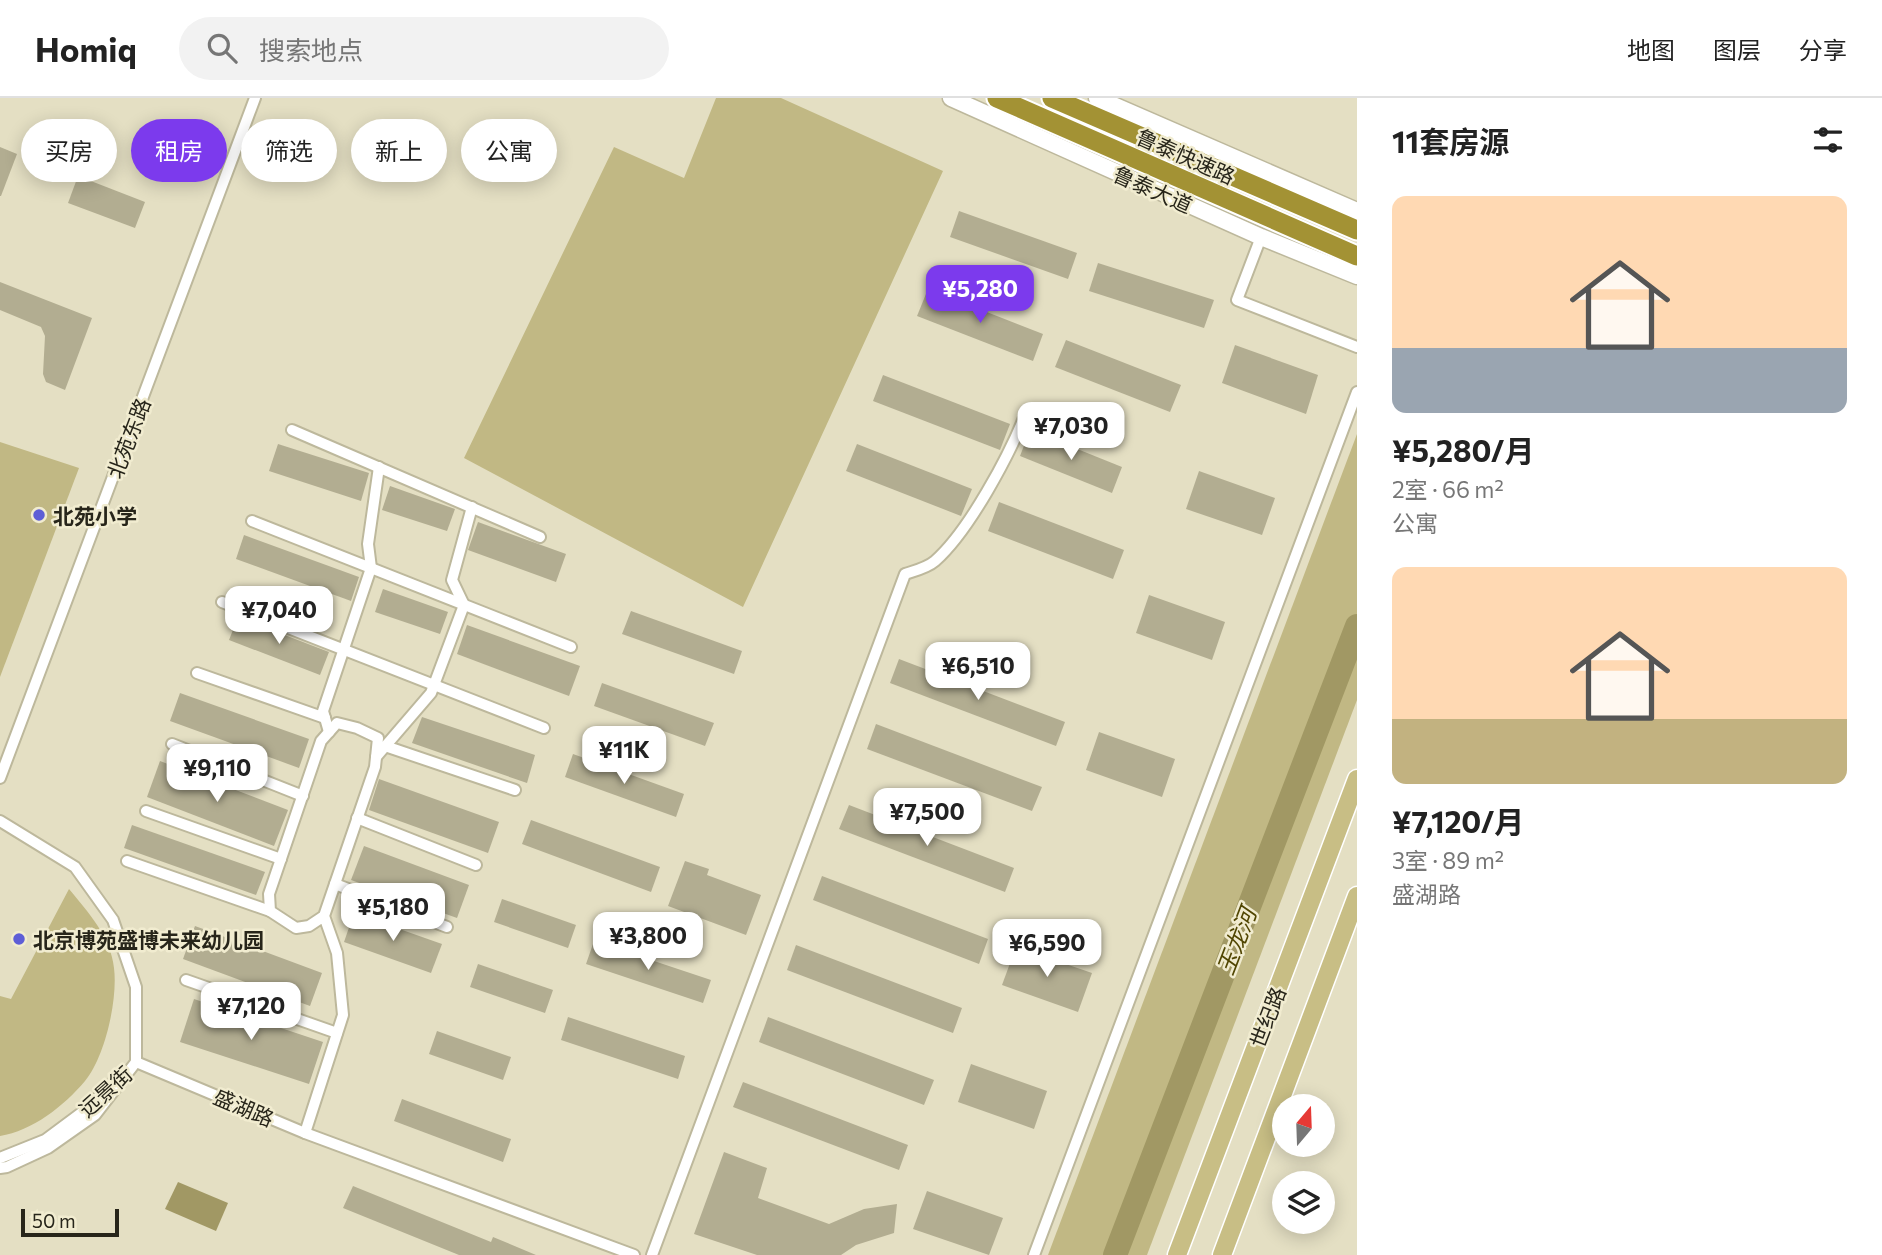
<!DOCTYPE html>
<html lang="zh">
<head>
<meta charset="utf-8">
<style>
  body { margin:0; font-family:Commissioner,"Noto Sans SC",sans-serif; background:#f2f2f2; color:#222; height:100vh; display:flex; flex-direction:column; font-size:26px; white-space:nowrap }
  * { box-sizing:border-box; margin:0 }
  p { font-size:23px; color:#767676 }
  .icon { flex:none; width:38px; height:38px; fill:none; stroke:currentColor; stroke-width:2; stroke-linecap:round; stroke-linejoin:round }
  .map { position:relative; flex:1; overflow:hidden }
  .details { display:flex; flex-direction:column; background:#fff; width:525px }
  .details>* { flex:none }
  .guide { position:absolute; left:21px; top:21px; width:665px; height:63px; display:flex; gap:14px }
  .needle { width:46px; rotate:19deg }
  .controls { position:absolute; left:1272px; top:996px; display:grid; gap:14px }
  .controls a { display:grid; place-items:center; width:63px; height:63px; border-radius:50%; background:#fff; box-shadow:0 4px 18px #0003; font-size:35px }
  .scale { position:absolute; left:21px; bottom:18px; width:98px; box-sizing:border-box; padding-left:7px; border:4px solid #27251a; border-top:0; font-size:19px; line-height:24px; white-space:nowrap; color:#27251a; -webkit-text-stroke:5px #f1ecd0; paint-order:stroke }
  .price { position:absolute; translate:-50% -60px; padding:0 16px; border-radius:14px; background:#fff; color:#222; font-size:23px; line-height:46px; filter:drop-shadow(0 2px 4px #0008) }
  .price::after { content:''; position:absolute; left:50%; top:42px; width:21px; height:16px; margin-left:-10px; background:inherit; clip-path:polygon(0 0,100% 0,50% 100%) }
  .price.on { background:#7c3aed; color:#fff }
  ul { padding:0; list-style:none }
  li { display:grid; align-content:center; gap:14px; height:371px; padding:0 35px }
  li span { display:grid; place-items:center; height:217px; border-radius:14px; color:#555 }
  li>.icon { margin-inline-start:auto }
  span .icon { width:126px; height:126px; fill:#fffc; stroke-width:1 }
  li b { font-size:30px }
  h2 { display:flex; justify-content:space-between; align-items:center; height:84px; padding:0 35px; font-size:30px }
  .chip { padding:0 24px; border-radius:32px; background:#fff; box-shadow:0 4px 18px #0003; font-size:24px; line-height:63px }
  .chip.on { background:#7c3aed; color:#fff }
  header { display:flex; align-items:center; gap:42px; box-sizing:border-box; height:98px; padding:0 35px; background:#fff; border-bottom:2px solid #e0e0e0 }
  header strong { font-size:33px }
  nav { display:flex; gap:38px; margin-inline-start:auto; font-size:24px }
  .search { width:490px; height:63px; background:#f2f2f2; display:flex; align-items:center; gap:18px; box-sizing:border-box; padding:0 24px; border-radius:38px; color:#767676; font-size:26px }
  main { display:flex; flex:1; min-height:0 }
  .map>svg:first-child { display:block }
  .green { fill:#c1b884 }
  .water { fill:#a19864 }
  .lines { fill:none; stroke-linecap:round; stroke-linejoin:round }
  .river { stroke:#a19864; stroke-width:24 }
  .building { fill:#b2ad91 }
  .street-casing { stroke:#bdb89c; stroke-width:14 }
  .secondary-casing { stroke:#bdb89c; stroke-width:19 }
  .primary-casing { stroke:#fff; stroke-width:21 }
  .highway-casing { stroke:#fff; stroke-width:23 }
  .street { stroke:#fff; stroke-width:10 }
  .secondary { stroke:#fff; stroke-width:16 }
  .primary { stroke:#c8be85; stroke-width:18 }
  .highway { stroke:#a39234; stroke-width:19 }
  .poi-dot { fill:#5e5ed6; stroke:#f1ecd0; stroke-width:2.5 }
  .labels { text-anchor:middle; dominant-baseline:central; stroke-width:5; stroke-linejoin:round; paint-order:stroke }
  .street-label { font-size:21px; fill:#27251a; stroke:#f1ecd0 }
  .poi-label { font-size:21px; font-weight:bold; fill:#27251a; stroke:#f1ecd0; text-anchor:start }
  .water-label { font-size:23px; font-style:italic; fill:#514602; stroke:#f1ecd0 }
</style>
</head>
<body>
<header>
<strong>Homiq</strong>
<div class="search"><svg class="icon" aria-label="search" viewBox="0 0 24 24"><circle cx="10" cy="10" r="6"/><path d="M15 15l6 6"/></svg>搜索地点</div>
<nav><a>地图</a><a>图层</a><a>分享</a></nav>
</header>
<main>
<div class="map">
<svg width="1357" height="1157" viewBox="0 0 1357 1157">
  <rect width="100%" height="100%" fill="#e4dfc3"/>
  <g class="green">
    <polygon points="716,0 781,0 943,73 743,509 464,360 614,49 684,80"/>
    <polygon points="1357,336 1357,602 1147,1157 1048,1157"/>
    <polygon points="0,344 79,370 0,579"/>
    <path d="M69 791C88 814 111 839 114 870 118 901 105 959 85 983 64 1008 32 1033 0 1038V898L11 901Z"/>
  </g>
  <polygon class="water" points="178,1084 228,1105 216,1133 165,1111"/>
  <g class="lines">
    <polyline class="river" points="1115,1157 1357,528"/>
  </g>
  <g class="building">
    <polygon points="0,49 17,56 1,98 0,98"/>
    <polygon points="78,78 145,104 135,130 68,105"/>
    <polygon points="959,113 1077,155 1068,181 950,139"/>
    <polygon points="1098,165 1214,202 1204,230 1089,193"/>
    <polygon points="0,184 92,220 65,292 46,284 43,276 45,238 41,229 0,212"/>
    <polygon points="928,191 1043,236 1033,263 917,218"/>
    <polygon points="1066,242 1181,287 1170,314 1055,269"/>
    <polygon points="1235,247 1318,277 1306,316 1222,285"/>
    <polygon points="883,277 1010,326 1000,352 873,303"/>
    <polygon points="1030,332 1122,369 1112,395 1020,358"/>
    <polygon points="278,346 369,375 361,403 269,373"/>
    <polygon points="857,346 972,391 961,418 846,373"/>
    <polygon points="1199,373 1275,400 1262,437 1186,411"/>
    <polygon points="390,388 455,411 447,433 382,412"/>
    <polygon points="999,404 1124,452 1113,481 988,433"/>
    <polygon points="478,424 566,456 556,484 468,452"/>
    <polygon points="244,437 359,479 351,503 236,461"/>
    <polygon points="383,491 448,514 440,536 375,514"/>
    <polygon points="1149,497 1225,524 1212,562 1136,535"/>
    <polygon points="631,513 742,553 734,576 622,536"/>
    <polygon points="238,519 329,554 320,577 229,542"/>
    <polygon points="467,527 580,568 569,598 457,556"/>
    <polygon points="899,561 1065,624 1056,648 890,585"/>
    <polygon points="602,585 714,625 705,648 594,608"/>
    <polygon points="180,595 309,641 299,670 170,623"/>
    <polygon points="422,619 535,657 527,685 412,645"/>
    <polygon points="876,626 1042,689 1032,713 867,651"/>
    <polygon points="1099,634 1175,661 1162,699 1086,672"/>
    <polygon points="573,656 684,696 676,719 565,679"/>
    <polygon points="160,663 288,712 274,748 147,699"/>
    <polygon points="379,681 499,724 488,755 369,712"/>
    <polygon points="849,707 1014,770 1005,794 839,731"/>
    <polygon points="531,722 660,769 651,794 522,746"/>
    <polygon points="132,727 265,774 256,797 124,750"/>
    <polygon points="364,748 469,787 457,820 351,782"/>
    <polygon points="685,763 709,771 707,777 761,797 746,837 668,808"/>
    <polygon points="822,778 988,841 979,866 813,802"/>
    <polygon points="502,801 576,827 568,850 494,824"/>
    <polygon points="354,815 442,846 431,875 344,844"/>
    <polygon points="195,828 322,875 310,908 183,861"/>
    <polygon points="594,843 711,882 703,905 586,866"/>
    <polygon points="796,847 962,910 953,935 787,872"/>
    <polygon points="1016,849 1092,875 1078,914 1002,887"/>
    <polygon points="478,866 553,892 545,915 470,889"/>
    <polygon points="194,901 323,944 309,986 180,944"/>
    <polygon points="568,919 685,958 678,981 561,942"/>
    <polygon points="768,919 934,982 924,1007 759,944"/>
    <polygon points="437,933 511,959 503,982 429,956"/>
    <polygon points="971,966 1047,993 1034,1031 958,1004"/>
    <polygon points="743,984 908,1047 899,1072 733,1009"/>
    <polygon points="402,1001 511,1041 503,1064 394,1023"/>
    <polygon points="724,1054 767,1070 758,1100 829,1126 864,1111 897,1106 894,1135 856,1147 841,1157 757,1157 694,1136"/>
    <polygon points="353,1088 491,1144 493,1139 536,1157 459,1157 343,1110"/>
    <polygon points="927,1093 1003,1120 989,1157 913,1131"/>
  </g>
  <g class="lines">
    <g class="street-casing">
      <g id="street">
        <polyline points="1261,139 1237,202 1357,249"/>
        <polyline points="292,332 540,439"/>
        <polyline points="252,423 571,549"/>
        <polyline points="222,504 544,630"/>
        <polyline points="197,575 325,620"/>
        <polyline points="329,634 323,613 371,470 368,446 379,369"/>
        <polyline points="172,646 303,698"/>
        <polyline points="385,648 515,692"/>
        <polyline points="376,659 431,595 464,507 452,482 472,409"/>
        <polyline points="0,680 255,0"/>
        <polyline points="146,713 281,761"/>
        <polyline points="357,720 476,767"/>
        <polyline points="0,723 75,769 113,822 136,889 136,964"/>
        <polyline points="127,763 270,813"/>
        <polyline points="335,786 447,829"/>
        <polyline points="186,882 337,935"/>
        <polyline points="136,964 305,1035 634,1157"/>
        <polyline points="305,1035 343,917 337,855 324,818 375,669 378,640 357,630 337,625 321,643 269,796 270,813 296,830 309,828 324,818"/>
        <polyline points="0,1060 45,1042 88,1010 115,982"/>
        <polyline points="0,1070 7,1069 48,1050 95,1017 136,964"/>
        <path d="M652 1157 905 476C914 473 927 470 935 463 969 433 1009 358 1026 315"/>
        <polyline points="1034,1157 1357,294"/>
      </g>
    </g>
    <g class="secondary-casing">
      <g id="secondary">
        <polyline points="951,0 1261,139 1357,178"/>
        <polyline points="1097,0 1357,113"/>
      </g>
    </g>
    <g class="primary-casing">
      <g id="primary">
        <polyline points="1177,1157 1357,681"/>
        <polyline points="1222,1157 1357,798"/>
      </g>
    </g>
    <g class="highway-casing">
      <g id="highway">
        <polyline points="997,0 1357,158"/>
        <polyline points="1052,0 1357,132"/>
      </g>
    </g>
    <use href="#street" class="street"/>
    <use href="#secondary" class="secondary"/>
    <use href="#primary" class="primary"/>
    <use href="#highway" class="highway"/>
  </g>
  <g class="poi-dot">
    <circle cx="39" cy="417" r="7"/>
    <circle cx="19" cy="841" r="7"/>
  </g>
  <g class="labels">
    <g class="street-label">
      <text transform="translate(1186 58) rotate(24)">鲁泰快速路</text>
      <text transform="translate(1153 91) rotate(24)">鲁泰大道</text>
      <text transform="translate(128 340) rotate(-69)">北苑东路</text>
      <text transform="translate(1267 919) rotate(-69)">世纪路</text>
      <text transform="translate(105 993) rotate(-42)">远景街</text>
      <text transform="translate(244 1009) rotate(23)">盛湖路</text>
    </g>
    <g class="poi-label">
      <text x="53" y="417">北苑小学</text>
      <text x="33" y="841">北京博苑盛博未来幼儿园</text>
    </g>
    <g class="water-label">
      <text transform="translate(1236 843) rotate(-69)">玉龙河</text>
    </g>
  </g>
</svg>
<div class="controls">
<a><svg class="needle" viewBox="-14 -14 28 28"><path d="M0-13l5 13h-10z" fill="#e53935"/><path d="M0 13l5-13h-10z" fill="#767676"/></svg></a>
<a><svg class="icon" aria-label="layers" viewBox="0 0 24 24"><path d="M12 4l9 5-9 5-9-5zM3 14l9 5 9-5"/></svg></a>
</div>
<div class="scale">50 m</div>
<b class="price on" style="left:980px;top:227px">¥5,280</b>
<b class="price" style="left:1071px;top:364px">¥7,030</b>
<b class="price" style="left:279px;top:548px">¥7,040</b>
<b class="price" style="left:978px;top:604px">¥6,510</b>
<b class="price" style="left:624px;top:688px">¥11K</b>
<b class="price" style="left:217px;top:706px">¥9,110</b>
<b class="price" style="left:927px;top:750px">¥7,500</b>
<b class="price" style="left:393px;top:845px">¥5,180</b>
<b class="price" style="left:648px;top:874px">¥3,800</b>
<b class="price" style="left:1047px;top:881px">¥6,590</b>
<b class="price" style="left:251px;top:944px">¥7,120</b>
<div class="guide">
<a class="chip">买房</a>
<a class="chip on">租房</a>
<a class="chip">筛选</a>
<a class="chip">新上</a>
<a class="chip">公寓</a>
</div>
</div>
<section class="details">
<h2>11套房源<svg class="icon" aria-label="filters" viewBox="0 0 24 24"><path d="M4 7h16M4 17h16"/><circle cx="9" cy="7" r="2"/><circle cx="15" cy="17" r="2"/></svg></h2>
<ul>
<li><span style="background:linear-gradient(#ffd9b3 70%,#9aa5b1 0)"><svg class="icon" aria-label="home" viewBox="0 0 24 24"><path d="M3 11l9-7 9 7M6 9v11h12V9"/></svg></span><div><b>¥5,280/月</b><p>2室 · 66 m²</p><p>公寓</p></div></li>
<li><span style="background:linear-gradient(#ffd9b3 70%,#c2b280 0)"><svg class="icon" aria-label="home" viewBox="0 0 24 24"><path d="M3 11l9-7 9 7M6 9v11h12V9"/></svg></span><div><b>¥7,120/月</b><p>3室 · 89 m²</p><p>盛湖路</p></div></li>
</ul>
</section>
</main>
</body>
</html>
